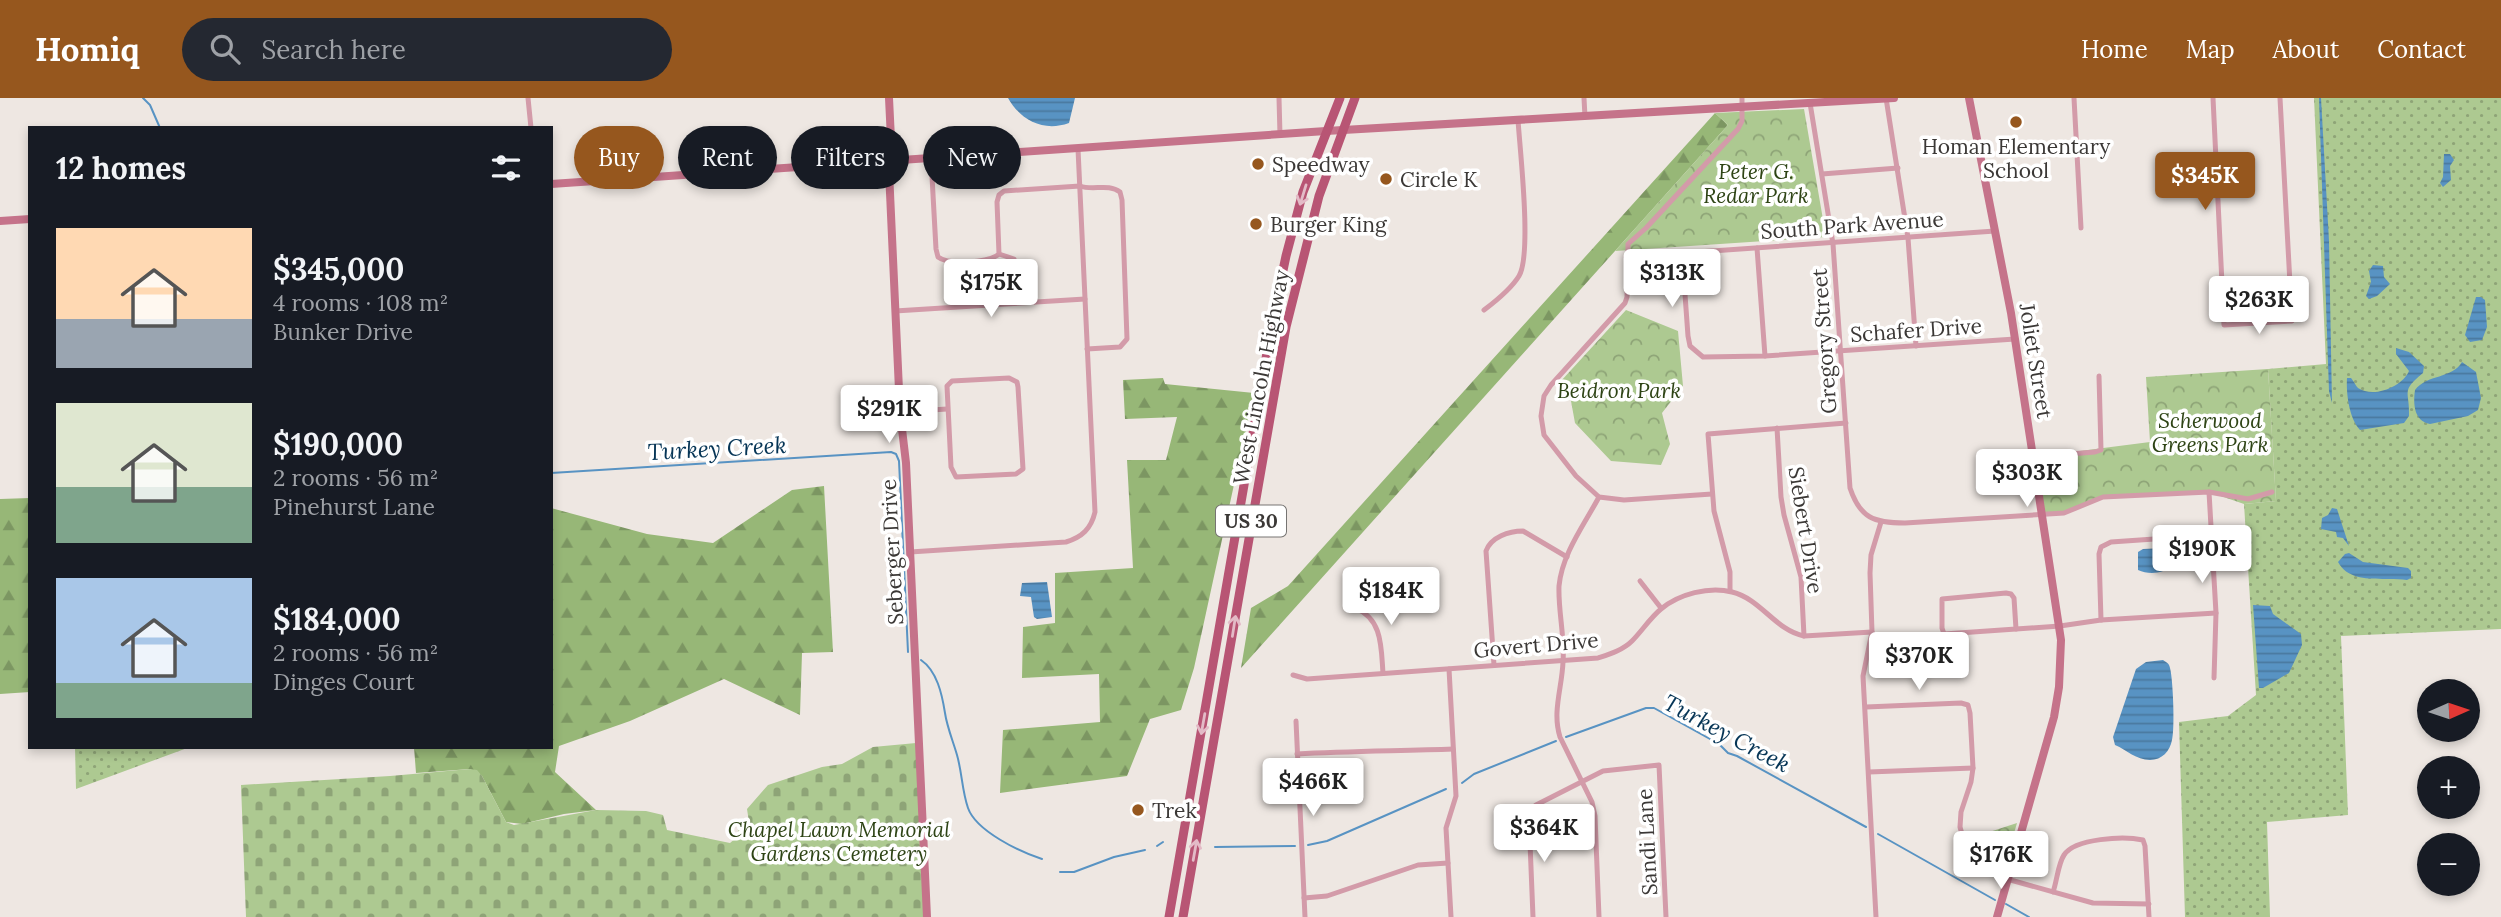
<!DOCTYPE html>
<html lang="en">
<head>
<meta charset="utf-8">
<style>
  body { margin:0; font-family:Lora,serif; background:#242831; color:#f1f3f6; height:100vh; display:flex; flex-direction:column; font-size:26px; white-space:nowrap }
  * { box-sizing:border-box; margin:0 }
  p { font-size:23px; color:#9ea1a6 }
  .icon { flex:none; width:38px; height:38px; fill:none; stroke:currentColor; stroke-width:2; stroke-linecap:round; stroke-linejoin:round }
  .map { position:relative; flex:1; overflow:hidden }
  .drawer { position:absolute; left:28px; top:28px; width:525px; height:623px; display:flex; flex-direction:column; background:#171b24; border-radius:0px; box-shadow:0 4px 10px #0003 }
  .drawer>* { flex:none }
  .banner { position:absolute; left:574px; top:28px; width:665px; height:63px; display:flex; gap:14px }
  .needle { width:46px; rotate:87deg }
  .fabs { position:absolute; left:2417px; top:581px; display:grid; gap:14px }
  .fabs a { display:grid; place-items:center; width:63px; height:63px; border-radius:50%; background:#171b24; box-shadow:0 4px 10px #0003; font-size:35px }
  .price { position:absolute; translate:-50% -60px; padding:0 16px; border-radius:7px; background:#fff; color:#222; font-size:23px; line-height:46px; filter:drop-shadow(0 2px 4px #0008) }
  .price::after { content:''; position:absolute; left:50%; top:42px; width:21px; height:16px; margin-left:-10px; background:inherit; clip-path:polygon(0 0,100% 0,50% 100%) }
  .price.current { background:#96571e; color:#fff }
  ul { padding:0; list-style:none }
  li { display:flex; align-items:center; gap:21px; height:175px; padding:0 28px }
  li span { display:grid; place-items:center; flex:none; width:196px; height:140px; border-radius:0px; color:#555 }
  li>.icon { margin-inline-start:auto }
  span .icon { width:84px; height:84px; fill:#fffc; stroke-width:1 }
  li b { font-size:30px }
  h2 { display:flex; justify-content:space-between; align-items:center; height:84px; padding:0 28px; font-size:30px }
  .chip { padding:0 24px; border-radius:32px; background:#171b24; box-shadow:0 4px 10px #0003; font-size:24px; line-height:63px }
  .chip.current { background:#96571e; color:#fff }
  header { display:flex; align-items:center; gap:42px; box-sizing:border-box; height:98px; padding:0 35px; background:#96571e; color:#fff }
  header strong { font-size:33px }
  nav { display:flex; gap:38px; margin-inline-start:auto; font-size:24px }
  .search { width:490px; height:63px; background:#242831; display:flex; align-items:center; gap:18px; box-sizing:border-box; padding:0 24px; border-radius:38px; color:#9ea1a6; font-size:26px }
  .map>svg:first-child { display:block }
  .grass { fill:url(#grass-dots) }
  .forest { fill:url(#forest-firs) }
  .cemetery { fill:url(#cemetery-stones) }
  .park { fill:url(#park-crowns) }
  .water { fill:url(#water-rules) }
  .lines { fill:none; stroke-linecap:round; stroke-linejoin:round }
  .stream { stroke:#5893c3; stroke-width:2 }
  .street { stroke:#d39ba9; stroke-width:5 }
  .secondary { stroke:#c5738a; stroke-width:8 }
  .primary { stroke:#b85574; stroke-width:9 }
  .oneway { stroke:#e3bbc7 }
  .poi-dot { fill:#96571e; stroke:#fff; stroke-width:2.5 }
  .labels { text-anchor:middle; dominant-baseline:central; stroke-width:7; stroke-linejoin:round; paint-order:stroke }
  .shield { fill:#fff; stroke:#767472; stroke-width:2 }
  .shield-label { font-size:19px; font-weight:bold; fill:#3b3836 }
  .poi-label { font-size:21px; fill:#3b3836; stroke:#fff; text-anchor:start }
  .park-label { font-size:21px; font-style:italic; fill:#2e4415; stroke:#fff }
  .street-label { font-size:21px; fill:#3b3836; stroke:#fff }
  .water-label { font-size:23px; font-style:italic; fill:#063556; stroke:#fff }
</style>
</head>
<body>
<header>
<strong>Homiq</strong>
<div class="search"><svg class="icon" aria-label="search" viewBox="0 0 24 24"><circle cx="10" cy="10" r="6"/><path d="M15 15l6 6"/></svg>Search here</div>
<nav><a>Home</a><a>Map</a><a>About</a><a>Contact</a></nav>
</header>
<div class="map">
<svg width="2501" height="819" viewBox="0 0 2501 819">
  <defs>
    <pattern id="grass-dots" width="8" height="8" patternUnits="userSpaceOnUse" patternTransform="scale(1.75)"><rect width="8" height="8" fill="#adc991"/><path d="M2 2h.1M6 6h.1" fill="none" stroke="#8ea477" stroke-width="1.8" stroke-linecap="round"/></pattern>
    <pattern id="forest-firs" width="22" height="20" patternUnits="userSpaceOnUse" patternTransform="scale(1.75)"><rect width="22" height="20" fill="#97b777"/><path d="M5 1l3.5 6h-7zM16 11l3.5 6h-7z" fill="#7c9662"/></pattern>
    <pattern id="cemetery-stones" width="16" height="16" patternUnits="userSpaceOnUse" patternTransform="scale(1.75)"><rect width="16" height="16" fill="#adc991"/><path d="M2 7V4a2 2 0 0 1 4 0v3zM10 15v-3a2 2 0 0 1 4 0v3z" fill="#8ea477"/></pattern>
    <pattern id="park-crowns" width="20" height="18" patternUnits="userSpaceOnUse" patternTransform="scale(1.75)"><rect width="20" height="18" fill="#adc991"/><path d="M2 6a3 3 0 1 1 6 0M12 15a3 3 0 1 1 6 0" fill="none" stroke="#8ea477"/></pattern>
    <pattern id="water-rules" width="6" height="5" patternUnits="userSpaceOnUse" patternTransform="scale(1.75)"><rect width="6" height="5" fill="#5893c3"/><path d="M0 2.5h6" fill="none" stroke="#4a799f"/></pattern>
  </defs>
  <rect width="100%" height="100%" fill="#eee7e2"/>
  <g class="grass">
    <polygon points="2314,0 2501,0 2501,531 2341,538 2348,717 2267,724 2270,819 2185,819 2179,624 2228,618 2256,597 2244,406 2276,403 2268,271 2326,266"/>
    <polygon points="75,649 190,649 76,691"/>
  </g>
  <g class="forest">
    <polygon points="1715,15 1728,27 1241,570 1251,510 1288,488"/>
    <polygon points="1163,280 1165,286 1254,295 1194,570 1181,612 1150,621 1127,678 1000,695 1003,632 1100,624 1099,576 1022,580 1023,529 1055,525 1055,475 1133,470 1127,362 1166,362 1177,319 1125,321 1123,282"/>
    <polygon points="824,388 833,554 802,555 800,617 724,581 630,623 559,648 555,674 596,712 564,716 522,726 506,724 482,678 470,671 416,675 414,649 551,649 551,410 647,436 713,445 792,392"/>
    <polygon points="30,400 30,594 0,596 0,401"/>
  </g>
  <polygon class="cemetery" points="916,645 924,819 246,819 241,687 390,678 470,671 477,672 482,678 506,724 514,727 596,712 646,713 663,717 667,732 730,745 737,739 739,730 749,724 747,711 768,687 822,669 842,666 873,649"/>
  <g class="park">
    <polygon points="1804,11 1826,139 1615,153 1728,27 1715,15"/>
    <polygon points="1626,212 1678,233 1683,288 1662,315 1670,346 1661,367 1611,363 1575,325 1569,292 1561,283"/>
    <polygon points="2268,271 2276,403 2244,406 2209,394 2103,399 2064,415 2042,416 2033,359 2150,344 2146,279"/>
    <polygon points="2017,725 2003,773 1992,767 1968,741"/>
  </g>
  <g class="water">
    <path d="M1008 0H1075L1069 25C1044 34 1021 23 1008 0Z"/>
    <polygon points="2319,0 2321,0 2329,143 2332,305 2329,293"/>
    <polygon points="2444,56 2450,56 2454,62 2450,68 2451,82 2443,89 2440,85 2443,79"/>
    <polygon points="2373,167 2383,168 2384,179 2390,186 2377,198 2369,201 2366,198 2371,184 2369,173"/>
    <polygon points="2476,199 2481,199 2485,202 2487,229 2482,242 2470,244 2465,237"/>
    <path d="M2396 250 2409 254 2424 268 2423 275C2400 294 2410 292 2409 318L2404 325 2360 332C2349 320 2346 295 2347 280H2351C2353 282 2356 288 2358 290 2374 301 2403 288 2409 273L2396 256Z"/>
    <path d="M2462 264 2476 274 2481 300 2478 312 2468 318 2430 326C2414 323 2413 306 2415 292 2427 276 2452 281 2462 264Z"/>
    <polygon points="2332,410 2337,411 2349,448 2343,440 2337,439 2336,434 2321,431 2322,420 2328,417"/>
    <path d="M2166 450C2185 471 2155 480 2138 472V454L2143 451Z"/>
    <path d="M2349 455 2363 464 2408 470 2411 473V480L2407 482C2385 478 2351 488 2338 464L2345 456Z"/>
    <polygon points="1047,484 1052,519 1037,521 1034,519 1031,499 1020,498 1022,485"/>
    <polygon points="2253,507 2270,508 2273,516 2301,536 2302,547 2289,575 2263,590 2259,590"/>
    <path d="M2163 562C2167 565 2169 565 2170 570 2173 581 2175 631 2172 642 2170 653 2162 662 2150 662 2136 662 2127 652 2115 647L2113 639 2136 571 2146 564Z"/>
  </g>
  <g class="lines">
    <g class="stream">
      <polyline points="143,0 150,7 160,30"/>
      <polyline points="551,375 891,354 896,356 899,363 908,554"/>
      <path d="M921 562C937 573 942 596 945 615 947 629 953 643 957 657 962 674 962 693 968 710 976 733 1020 754 1042 761"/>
      <polyline points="1566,639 1646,610 1654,610 1719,646 1728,655 1737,658 1866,729"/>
      <polyline points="1462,685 1474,676 1556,643"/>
      <polyline points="1878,736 1995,802"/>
      <polyline points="1308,747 1327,743 1446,691"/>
      <polyline points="1157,748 1163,744"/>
      <polyline points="1215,749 1295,748"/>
      <polyline points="1060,774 1074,774 1114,759 1145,752"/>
      <polyline points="2006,806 2029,819"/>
    </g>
    <g class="street">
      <polyline points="528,0 531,30"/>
      <polyline points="1279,0 1280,37"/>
      <polyline points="1584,0 1585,19"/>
      <polyline points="1886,0 1908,140 1916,248"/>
      <polyline points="2074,0 2081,130"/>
      <polyline points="2213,0 2224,227 2292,223 2280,0"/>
      <path d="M1810 5 1833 146 1850 390C1860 420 1874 425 1905 425L2064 415 2103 399 2209 394 2248 401 2272 394"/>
      <path d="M931 60 936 151 938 159C948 167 989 165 999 156L997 104 999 97 1004 93 1080 88C1093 93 1108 85 1120 94L1122 102 1127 241 1120 249 1087 251"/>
      <polyline points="1822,76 1898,70"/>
      <polyline points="1757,150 1765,258"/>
      <polyline points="1682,155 1688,238 1690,248 1703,259 1765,258 2015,241"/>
      <polyline points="999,156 1014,161"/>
      <polyline points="1626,159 1995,133"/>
      <path d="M1484 212C1496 203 1511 191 1519 178 1532 156 1520 53 1518 22"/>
      <polyline points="895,213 1085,201"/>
      <polygon points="1009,280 1017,284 1018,289 1023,371 1016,376 956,379 951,369 947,288 952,283"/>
      <polyline points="900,314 947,311"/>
      <polyline points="1777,330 1781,399 1784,417 1801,479 1804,538"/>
      <polyline points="2033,359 2095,354 2101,352 2099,278"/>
      <polyline points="2209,394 2216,515 2214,580"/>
      <polyline points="1712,396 1624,402 1599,399 1576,378 1544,337 1541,318 1544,298 1551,287 1625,205 1627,199 1628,146 1646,130 1738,31 1742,23 1742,0"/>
      <path d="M1599 399C1584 427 1562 456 1559 488 1558 513 1565 539 1563 564 1562 590 1552 614 1560 639L1592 704 1595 718 1599 819"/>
      <path d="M910 454 1066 444C1082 439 1091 431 1095 414L1078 51"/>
      <polyline points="1640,483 1661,510"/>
      <polyline points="1730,493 1730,474 1714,413 1708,336 1846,325"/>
      <polygon points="2006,495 2011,496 2014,500 2016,531 1944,536 1942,530 1942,501"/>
      <path d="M1355 510C1383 521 1381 550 1383 575"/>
      <polyline points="2101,522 2099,456 2101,449 2111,444 2212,437"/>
      <polyline points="2016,531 2060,528 2101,522 2216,515"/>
      <path d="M1494 567 1486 453C1491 439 1509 433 1523 433L1567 459"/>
      <polyline points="1449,571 1456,698 1446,730 1451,819"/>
      <path d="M1293 577 1307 581 1598 560C1610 556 1623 552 1632 543 1642 533 1650 520 1661 511 1679 496 1709 488 1732 494 1761 501 1775 532 1804 538L1872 534"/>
      <polyline points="1866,609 1961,605 1968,607 1970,615 1973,670 1971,684 1961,714 1960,729 1965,747 1976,761 1988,771 2007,781 2093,805 2149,806"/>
      <polyline points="1296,623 1305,819"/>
      <path d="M1297 656C1349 653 1401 653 1453 651"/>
      <polyline points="1869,674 1973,670"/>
      <path d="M2053 794C2057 783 2058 766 2064 757 2075 740 2124 738 2143 742L2145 748 2149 819"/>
      <polyline points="1304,800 1327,798 1418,767 1448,765"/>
      <polyline points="1533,819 1529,720 1530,712 1536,707 1603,673 1659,667 1666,819"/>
      <polyline points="1876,819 1863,578 1872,534 1870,475 1871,457 1881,424"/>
    </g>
    <g class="secondary">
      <polyline points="889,0 892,62 889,73 900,314 906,365 927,819"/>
      <polyline points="1969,0 2011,215 2061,542 2059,589 2054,619 1997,819"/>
      <polyline points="551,86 1326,33 1894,0"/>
      <polyline points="0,123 30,121"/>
    </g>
    <g class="primary">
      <polyline points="1169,819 1273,220 1286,158 1303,94 1340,0"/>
      <polyline points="1183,819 1286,229 1319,98 1355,0"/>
    </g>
  </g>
  <defs><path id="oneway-shaft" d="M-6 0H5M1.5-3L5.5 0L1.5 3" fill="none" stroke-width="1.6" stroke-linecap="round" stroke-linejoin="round" transform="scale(1.75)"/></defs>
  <g class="oneway">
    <use href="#oneway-shaft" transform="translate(1303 97) rotate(107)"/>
    <use href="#oneway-shaft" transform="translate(1234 528) rotate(-81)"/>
    <use href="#oneway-shaft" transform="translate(1203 626) rotate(100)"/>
    <use href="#oneway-shaft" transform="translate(1195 752) rotate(-80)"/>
  </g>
  <g class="poi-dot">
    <circle cx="2016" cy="24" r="7"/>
    <circle cx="1258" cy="66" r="7"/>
    <circle cx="1386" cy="81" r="7"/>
    <circle cx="1256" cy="126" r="7"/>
    <circle cx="1138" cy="712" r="7"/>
  </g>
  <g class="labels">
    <rect class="shield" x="1216" y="407.5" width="70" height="31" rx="5"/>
    <g class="shield-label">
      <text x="1251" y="423">US 30</text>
    </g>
    <g class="poi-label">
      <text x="2016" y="48" text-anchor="middle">Homan Elementary<tspan x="2016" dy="24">School</tspan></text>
      <text x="1272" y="66">Speedway</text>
      <text x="1400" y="81">Circle K</text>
      <text x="1270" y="126">Burger King</text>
      <text x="1152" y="712">Trek</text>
    </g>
    <g class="park-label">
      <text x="1756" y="73">Peter G.<tspan x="1756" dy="24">Redar Park</tspan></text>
      <text x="1619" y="292">Beidron Park</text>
      <text x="2210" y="322">Scherwood<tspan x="2210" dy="24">Greens Park</tspan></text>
      <text x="839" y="731">Chapel Lawn Memorial<tspan x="839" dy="24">Gardens Cemetery</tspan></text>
    </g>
    <g class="street-label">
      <text transform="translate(1852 127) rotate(-4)">South Park Avenue</text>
      <text transform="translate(1916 232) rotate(-4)">Schafer Drive</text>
      <text transform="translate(1824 243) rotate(-94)">Gregory Street</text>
      <text transform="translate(2036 263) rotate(81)">Joliet Street</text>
      <text transform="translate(1261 279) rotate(-79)">West Lincoln Highway</text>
      <text transform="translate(1806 432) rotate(81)">Siebert Drive</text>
      <text transform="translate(892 454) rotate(-93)">Seberger Drive</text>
      <text transform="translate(1536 547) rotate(-5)">Govert Drive</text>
      <text transform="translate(1647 744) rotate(-93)">Sandi Lane</text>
    </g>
    <g class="water-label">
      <text transform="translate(717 350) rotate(-3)">Turkey Creek</text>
      <text transform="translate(1727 635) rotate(28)">Turkey Creek</text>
    </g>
  </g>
</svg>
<div class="fabs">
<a><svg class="needle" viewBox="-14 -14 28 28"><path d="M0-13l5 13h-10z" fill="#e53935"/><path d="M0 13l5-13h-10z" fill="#9ea1a6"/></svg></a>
<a>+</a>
<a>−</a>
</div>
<b class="price current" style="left:2205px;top:114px">$345K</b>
<b class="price" style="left:1672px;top:211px">$313K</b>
<b class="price" style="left:991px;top:221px">$175K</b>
<b class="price" style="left:2259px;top:238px">$263K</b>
<b class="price" style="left:889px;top:347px">$291K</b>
<b class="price" style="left:2027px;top:411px">$303K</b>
<b class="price" style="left:2202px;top:487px">$190K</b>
<b class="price" style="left:1391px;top:529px">$184K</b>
<b class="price" style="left:1919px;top:594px">$370K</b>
<b class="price" style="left:1313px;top:720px">$466K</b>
<b class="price" style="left:1544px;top:766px">$364K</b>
<b class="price" style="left:2001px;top:793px">$176K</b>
<div class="banner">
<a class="chip current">Buy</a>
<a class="chip">Rent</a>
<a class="chip">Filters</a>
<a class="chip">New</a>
</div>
<section class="drawer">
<h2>12 homes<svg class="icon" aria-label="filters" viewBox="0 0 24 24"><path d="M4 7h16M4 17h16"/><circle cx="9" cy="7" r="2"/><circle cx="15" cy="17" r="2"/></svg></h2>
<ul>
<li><span style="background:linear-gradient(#ffd9b3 65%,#9aa5b1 0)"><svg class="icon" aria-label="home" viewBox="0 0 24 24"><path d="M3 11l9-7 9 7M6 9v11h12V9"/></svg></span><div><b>$345,000</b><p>4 rooms · 108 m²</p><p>Bunker Drive</p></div></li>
<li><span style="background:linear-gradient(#dfe7d0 60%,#7fa58c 0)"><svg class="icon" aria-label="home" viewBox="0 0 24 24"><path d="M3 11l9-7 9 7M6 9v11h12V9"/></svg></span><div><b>$190,000</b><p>2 rooms · 56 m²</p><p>Pinehurst Lane</p></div></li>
<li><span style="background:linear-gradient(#a9c7e8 75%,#7fa58c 0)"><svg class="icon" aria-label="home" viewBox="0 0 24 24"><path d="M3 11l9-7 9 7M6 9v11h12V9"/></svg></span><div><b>$184,000</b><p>2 rooms · 56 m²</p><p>Dinges Court</p></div></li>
</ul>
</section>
</div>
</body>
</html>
